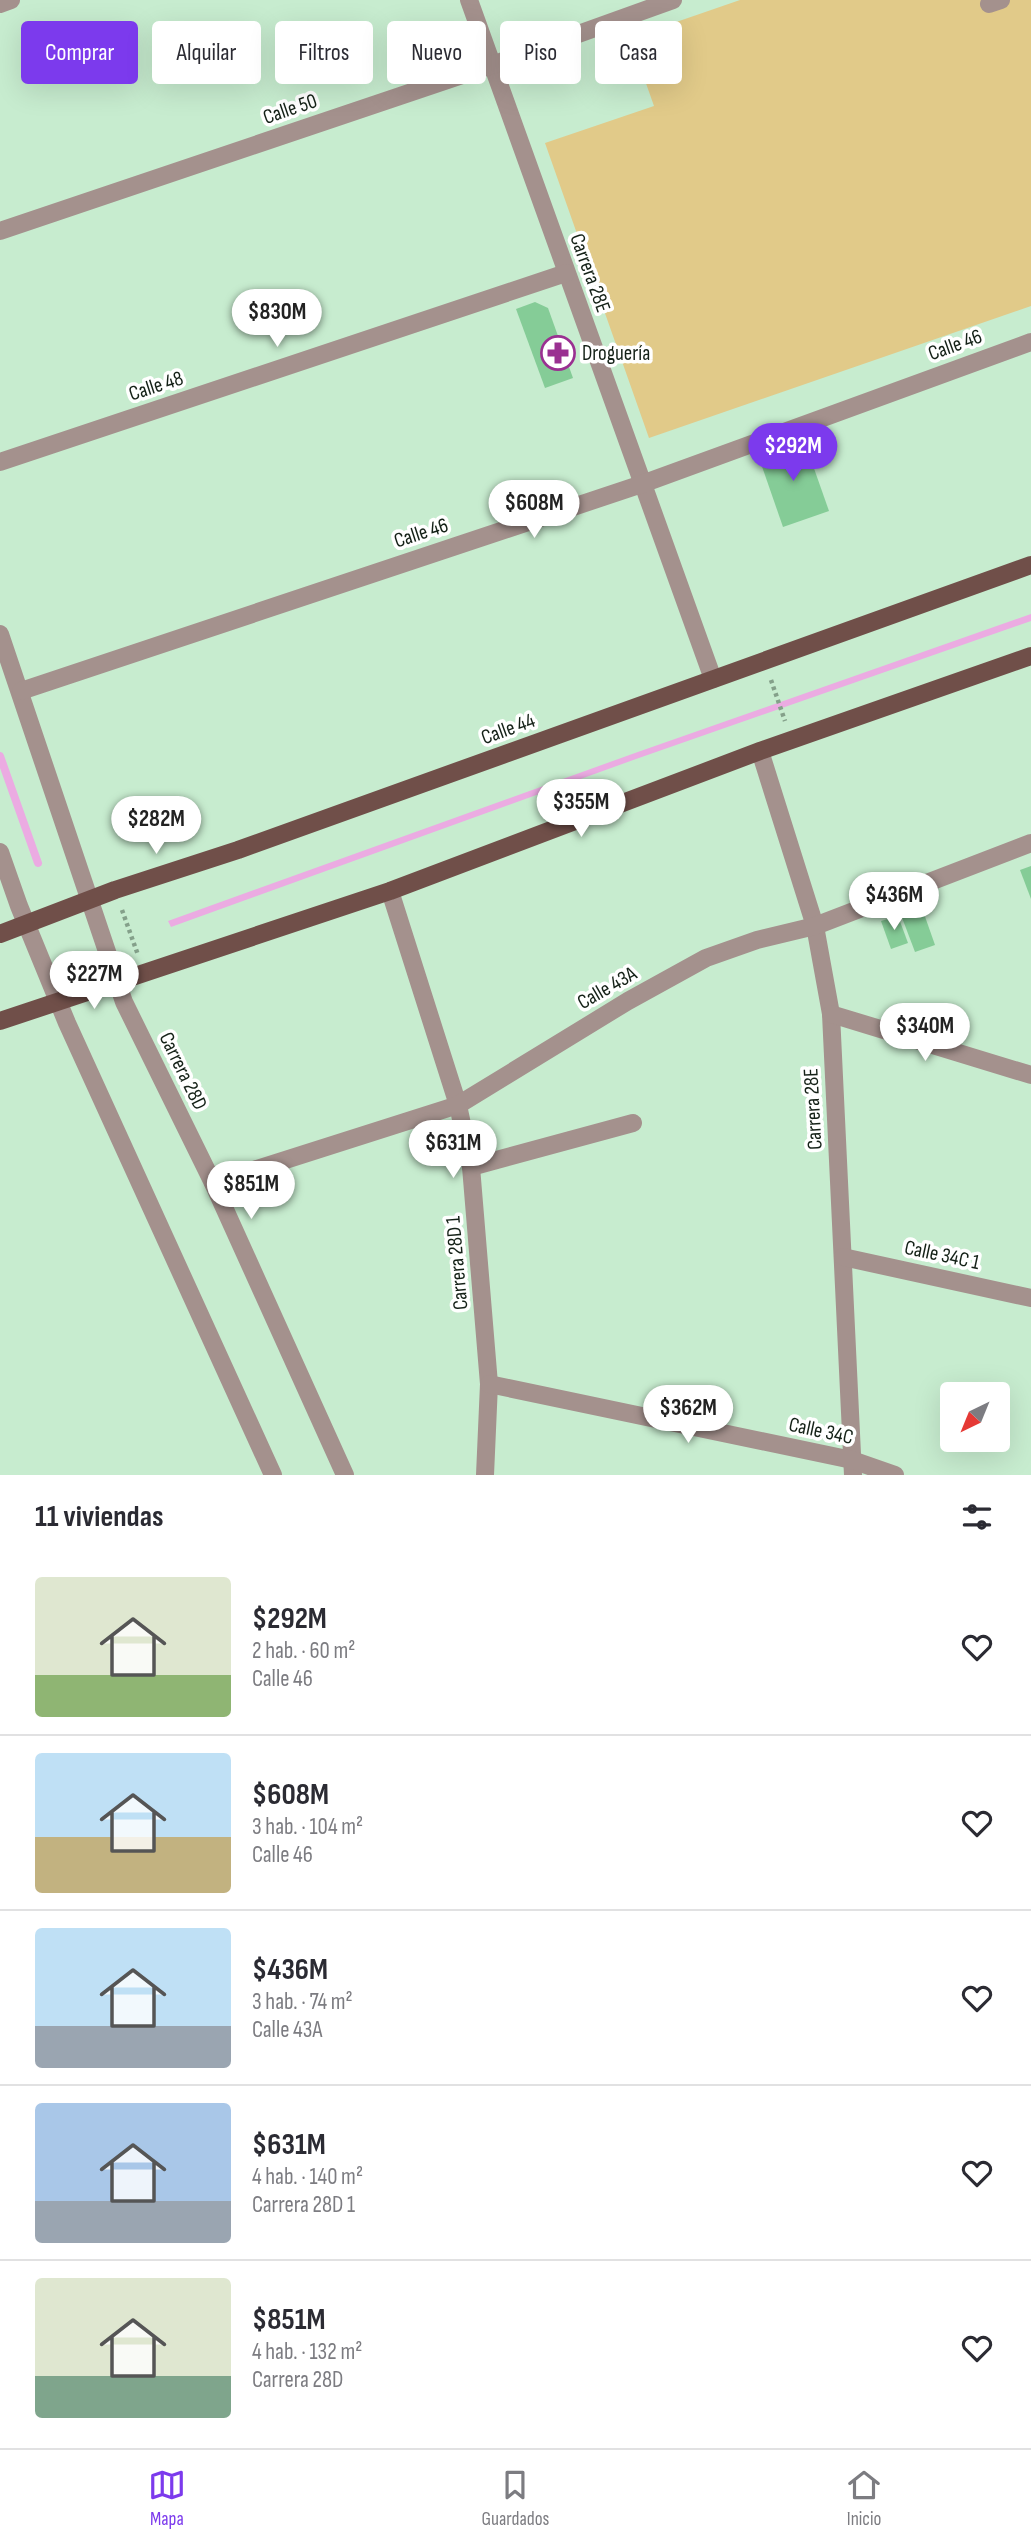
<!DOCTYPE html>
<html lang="es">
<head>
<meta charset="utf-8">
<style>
  body { margin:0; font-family:"Sofia Sans Condensed",sans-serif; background:#f2f2f3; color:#2b2b33; height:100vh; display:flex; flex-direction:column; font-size:26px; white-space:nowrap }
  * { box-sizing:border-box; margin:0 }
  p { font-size:23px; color:#7c7c81 }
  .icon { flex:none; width:38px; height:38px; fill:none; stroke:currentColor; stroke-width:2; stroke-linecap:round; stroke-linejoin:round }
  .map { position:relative; height:1475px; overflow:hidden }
  .drawer { display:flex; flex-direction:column; background:#fff; flex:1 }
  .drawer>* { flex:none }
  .hud { position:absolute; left:21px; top:21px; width:990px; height:63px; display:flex; gap:14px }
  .needle { width:46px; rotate:223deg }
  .controls { position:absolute; left:940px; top:1382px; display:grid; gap:14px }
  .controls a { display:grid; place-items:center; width:70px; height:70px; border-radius:7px; background:#fff; box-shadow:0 7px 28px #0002; font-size:35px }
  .price { position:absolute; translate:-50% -60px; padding:0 16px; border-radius:24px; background:#fff; color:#222; font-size:23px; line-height:46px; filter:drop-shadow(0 2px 4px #0008) }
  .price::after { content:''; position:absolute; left:50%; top:42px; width:21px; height:16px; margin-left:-10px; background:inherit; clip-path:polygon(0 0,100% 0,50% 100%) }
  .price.selected { background:#7c3aed; color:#fff }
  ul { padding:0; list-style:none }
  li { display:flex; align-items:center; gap:21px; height:175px; padding:0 35px }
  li+li { border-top:2px solid #e1e1e2 }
  li span { display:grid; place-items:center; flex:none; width:196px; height:140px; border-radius:7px; color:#555 }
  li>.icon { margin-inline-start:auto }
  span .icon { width:84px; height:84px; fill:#fffc; stroke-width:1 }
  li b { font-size:30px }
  h2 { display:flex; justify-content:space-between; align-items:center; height:84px; padding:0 35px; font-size:30px }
  .pill { padding:0 24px; border-radius:7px; background:#fff; box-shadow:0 7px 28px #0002; font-size:24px; line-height:63px }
  .pill.selected { background:#7c3aed; color:#fff }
  .dock { display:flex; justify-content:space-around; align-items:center; height:98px; border-top:2px solid #e1e1e2; background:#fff; font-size:19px; color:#7c7c81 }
  .dock a { display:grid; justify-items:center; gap:4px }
  .dock .selected { color:#7c3aed }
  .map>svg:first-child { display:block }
  .green { fill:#e1ca89 }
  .water { fill:#ebabe2 }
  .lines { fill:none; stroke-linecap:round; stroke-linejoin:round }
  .stream { stroke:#ebabe2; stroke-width:8 }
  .building { fill:#85cc97 }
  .path { stroke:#84a08a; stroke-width:4.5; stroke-dasharray:3.5 3.5; stroke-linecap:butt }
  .minor { stroke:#a4918d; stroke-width:18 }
  .major { stroke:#704f49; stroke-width:18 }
  .labels { text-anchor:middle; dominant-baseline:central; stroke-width:7; stroke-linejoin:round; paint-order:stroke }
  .street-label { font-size:21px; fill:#142117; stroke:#fff }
  .poi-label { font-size:21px; fill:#142117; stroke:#fff; text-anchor:start }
</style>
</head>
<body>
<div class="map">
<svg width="1031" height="1475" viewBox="0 0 1031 1475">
  <rect width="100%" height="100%" fill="#c7eccf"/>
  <polygon class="green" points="740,0 1031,0 1031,306 649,438 545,143 654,106 630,38"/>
  <polygon class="water" points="1031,614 1031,621 636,759 171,927 168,921 635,753"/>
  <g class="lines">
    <polyline class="stream" points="0,756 38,863"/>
  </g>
  <g class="building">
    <polygon points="535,302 548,308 573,378 545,388 516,309"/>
    <polygon points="804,440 829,511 783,527 758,455"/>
    <polygon points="1031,866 1031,899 1020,870"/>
    <polygon points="922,908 935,945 915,952 901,915"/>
    <polygon points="898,916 908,943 891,949 881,921"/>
  </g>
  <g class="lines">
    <g class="path">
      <polyline points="771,680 785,721"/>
      <polyline points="122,910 138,955"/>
    </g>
    <g class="minor">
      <polyline points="469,0 713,679"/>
      <polyline points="0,4 11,0"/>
      <polyline points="989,4 1001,0"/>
      <polyline points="0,231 492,65 673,0"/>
      <polyline points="0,462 566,273"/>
      <polyline points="0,634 124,1002 213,1183 345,1475"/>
      <polyline points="21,691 642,484 1031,342"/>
      <polyline points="760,751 815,926 831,1014 853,1475"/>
      <polyline points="0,852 19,906 67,1023 273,1475"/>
      <polyline points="390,891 458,1105 471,1167 489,1384 485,1475"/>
      <polyline points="831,1014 1031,1075"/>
      <polyline points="471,1167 633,1123"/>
      <polyline points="213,1183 458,1105 628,1001 706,958 757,940 815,926 1031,843"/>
      <polyline points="843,1257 1031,1298"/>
      <polyline points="489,1384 852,1460 895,1475"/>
    </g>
    <g class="major">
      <polyline points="0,934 115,890 238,850 1031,565"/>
      <polyline points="0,1021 390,891 760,751 1031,656"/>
    </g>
  </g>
  <defs>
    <g id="pharmacy-ring" transform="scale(1.75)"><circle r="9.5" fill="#fff" stroke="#9a3091" stroke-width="1.5"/><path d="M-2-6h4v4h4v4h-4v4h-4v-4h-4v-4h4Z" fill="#9a3091"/></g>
  </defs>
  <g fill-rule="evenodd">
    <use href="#pharmacy-ring" x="558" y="353"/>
  </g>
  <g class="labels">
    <g class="street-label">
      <text transform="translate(290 109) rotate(-19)">Calle 50</text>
      <text transform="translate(590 273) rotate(70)">Carrera 28E</text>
      <text transform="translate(955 345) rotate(-20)">Calle 46</text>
      <text transform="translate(156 386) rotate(-18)">Calle 48</text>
      <text transform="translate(421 533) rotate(-18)">Calle 46</text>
      <text transform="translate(508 729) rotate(-20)">Calle 44</text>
      <text transform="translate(607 988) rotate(-30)">Calle 43A</text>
      <text transform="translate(183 1071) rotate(64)">Carrera 28D</text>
      <text transform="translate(813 1109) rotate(-93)">Carrera 28E</text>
      <text transform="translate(942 1255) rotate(12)">Calle 34C 1</text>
      <text transform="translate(457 1263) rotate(-95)">Carrera 28D 1</text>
      <text transform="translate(821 1431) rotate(12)">Calle 34C</text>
    </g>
    <g class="poi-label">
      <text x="582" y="353">Droguería</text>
    </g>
  </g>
</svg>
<div class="controls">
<a><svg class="needle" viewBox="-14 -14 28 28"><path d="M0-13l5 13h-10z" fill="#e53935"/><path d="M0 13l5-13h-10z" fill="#7c7c81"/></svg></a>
</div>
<b class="price" style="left:277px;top:349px">$830M</b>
<b class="price selected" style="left:793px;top:483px">$292M</b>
<b class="price" style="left:534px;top:540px">$608M</b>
<b class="price" style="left:581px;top:839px">$355M</b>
<b class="price" style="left:156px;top:856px">$282M</b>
<b class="price" style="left:894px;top:932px">$436M</b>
<b class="price" style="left:94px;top:1011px">$227M</b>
<b class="price" style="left:925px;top:1063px">$340M</b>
<b class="price" style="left:453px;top:1180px">$631M</b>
<b class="price" style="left:251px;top:1221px">$851M</b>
<b class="price" style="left:688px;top:1445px">$362M</b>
<div class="hud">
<a class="pill selected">Comprar</a>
<a class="pill">Alquilar</a>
<a class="pill">Filtros</a>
<a class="pill">Nuevo</a>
<a class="pill">Piso</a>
<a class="pill">Casa</a>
</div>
</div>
<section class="drawer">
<h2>11 viviendas<svg class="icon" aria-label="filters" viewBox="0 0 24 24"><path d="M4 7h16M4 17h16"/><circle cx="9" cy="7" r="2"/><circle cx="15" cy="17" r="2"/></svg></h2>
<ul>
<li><span style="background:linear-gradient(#dfe7d0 70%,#8fb573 0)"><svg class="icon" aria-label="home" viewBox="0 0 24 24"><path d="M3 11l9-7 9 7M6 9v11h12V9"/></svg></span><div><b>$292M</b><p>2 hab. · 60 m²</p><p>Calle 46</p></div><svg class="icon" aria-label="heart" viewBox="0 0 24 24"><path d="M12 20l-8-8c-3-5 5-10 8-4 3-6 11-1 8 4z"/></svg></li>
<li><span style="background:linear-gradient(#bfe0f5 60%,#c2b280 0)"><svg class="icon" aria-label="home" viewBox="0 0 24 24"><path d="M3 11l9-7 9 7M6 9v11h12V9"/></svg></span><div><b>$608M</b><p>3 hab. · 104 m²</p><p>Calle 46</p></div><svg class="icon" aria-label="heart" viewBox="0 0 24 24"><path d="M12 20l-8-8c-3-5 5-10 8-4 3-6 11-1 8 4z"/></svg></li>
<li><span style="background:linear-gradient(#bfe0f5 70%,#9aa5b1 0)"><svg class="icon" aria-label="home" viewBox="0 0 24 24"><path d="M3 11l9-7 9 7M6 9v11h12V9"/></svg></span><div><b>$436M</b><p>3 hab. · 74 m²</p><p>Calle 43A</p></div><svg class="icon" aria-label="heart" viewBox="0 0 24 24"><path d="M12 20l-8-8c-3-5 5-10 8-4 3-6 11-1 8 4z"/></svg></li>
<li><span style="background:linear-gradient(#a9c7e8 70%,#9aa5b1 0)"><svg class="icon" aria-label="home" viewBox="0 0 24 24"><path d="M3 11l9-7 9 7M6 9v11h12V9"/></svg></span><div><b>$631M</b><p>4 hab. · 140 m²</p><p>Carrera 28D 1</p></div><svg class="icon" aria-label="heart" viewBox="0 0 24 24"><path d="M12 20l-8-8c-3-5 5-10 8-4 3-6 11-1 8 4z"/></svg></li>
<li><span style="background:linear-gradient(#dfe7d0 70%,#7fa58c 0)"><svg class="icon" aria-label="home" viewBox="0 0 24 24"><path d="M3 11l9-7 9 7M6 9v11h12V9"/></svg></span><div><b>$851M</b><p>4 hab. · 132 m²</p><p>Carrera 28D</p></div><svg class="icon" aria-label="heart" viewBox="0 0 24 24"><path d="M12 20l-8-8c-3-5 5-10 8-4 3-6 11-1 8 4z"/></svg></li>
</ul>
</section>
<nav class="dock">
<a class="selected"><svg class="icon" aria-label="map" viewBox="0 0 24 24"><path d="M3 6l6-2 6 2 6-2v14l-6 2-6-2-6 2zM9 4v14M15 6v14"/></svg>Mapa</a>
<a><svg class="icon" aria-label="saved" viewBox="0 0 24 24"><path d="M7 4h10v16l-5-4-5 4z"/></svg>Guardados</a>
<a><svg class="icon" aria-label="home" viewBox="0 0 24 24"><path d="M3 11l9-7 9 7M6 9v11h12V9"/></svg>Inicio</a>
</nav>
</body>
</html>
